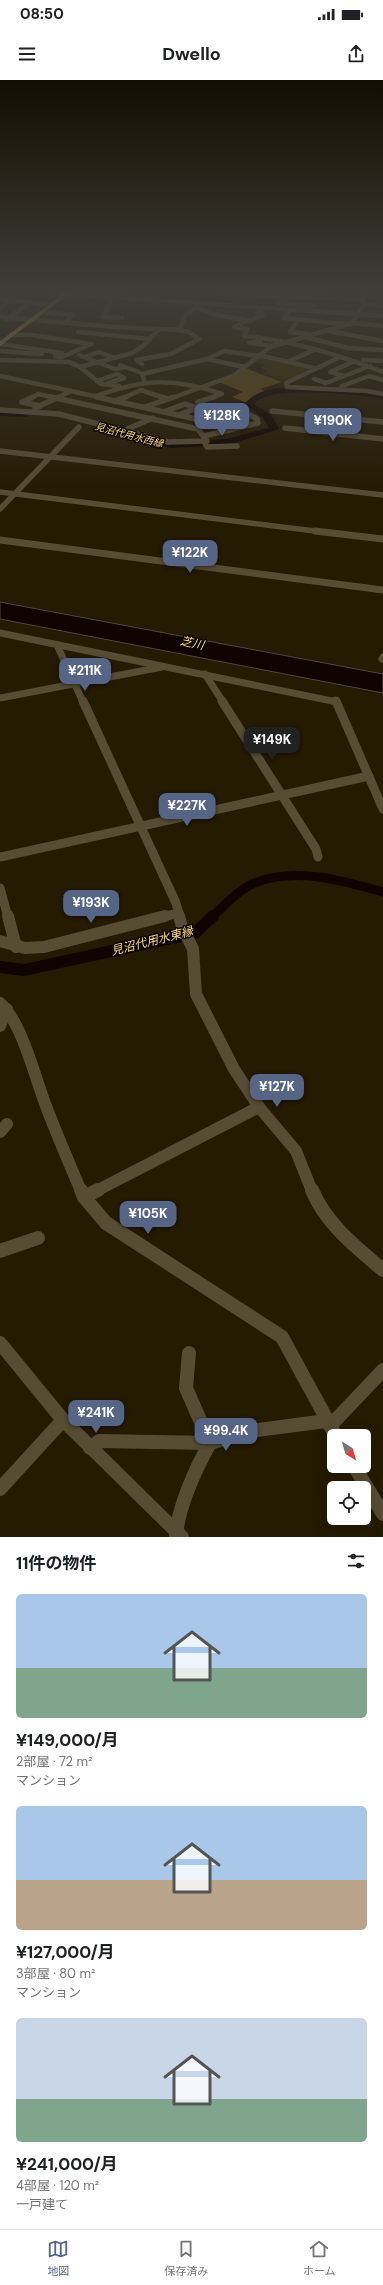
<!DOCTYPE html>
<html lang="ja">
<head>
<meta charset="utf-8">
<style>
  body { margin:0; font-family:"DM Sans","Noto Sans JP",sans-serif; background:#f2f2f2; color:#202124; height:100vh; display:flex; flex-direction:column; font-size:15px; white-space:nowrap }
  * { box-sizing:border-box; margin:0 }
  p { font-size:13px; color:#757577 }
  .icon { flex:none; width:22px; height:22px; fill:none; stroke:currentColor; stroke-width:2; stroke-linecap:round; stroke-linejoin:round }
  .map { position:relative; height:1457px; overflow:hidden }
  .sheet { display:flex; flex-direction:column; background:#fff; flex:1 }
  .sheet>* { flex:none }
  .needle { width:26px; rotate:143deg }
  .fabs { position:absolute; left:327px; top:1349px; display:grid; gap:8px }
  .fabs a { display:grid; place-items:center; width:44px; height:44px; border-radius:6px; background:#fff; box-shadow:0 4px 16px #0002; font-size:20px }
  .price { position:absolute; translate:-50% -34px; padding:0 9px; border-radius:8px; background:#566486; color:#fff; font-size:13px; line-height:26px; filter:drop-shadow(0 1px 2px #0008) }
  .price::after { content:''; position:absolute; left:50%; top:24px; width:12px; height:9px; margin-left:-6px; background:inherit; clip-path:polygon(0 0,100% 0,50% 100%) }
  .price.current { background:#222; color:#fff }
  ul { padding:0; list-style:none }
  li { display:grid; align-content:center; gap:8px; height:212px; padding:0 16px }
  li span { display:grid; place-items:center; height:124px; border-radius:6px; color:#555 }
  li>.icon { margin-inline-start:auto }
  span .icon { width:72px; height:72px; fill:#fffc; stroke-width:1 }
  li b { font-size:17px }
  h2 { display:flex; justify-content:space-between; align-items:center; height:48px; padding:0 16px; font-size:17px }
  .status { display:flex; justify-content:space-between; align-items:center; height:28px; padding:0 20px; background:#fff; direction:ltr }
  .status svg { height:11px; fill:currentColor }
  header { display:flex; justify-content:space-between; align-items:center; height:52px; padding:0 16px; background:#fff; font-size:18px; font-weight:700 }
  .tab-bar { display:flex; justify-content:space-around; align-items:center; height:56px; border-top:1px solid #e0e0e0; background:#fff; font-size:11px; color:#757577 }
  .tab-bar a { display:grid; justify-items:center; gap:2px }
  .tab-bar .current { color:#566486 }
  .map>svg:first-child { display:block }
  .green { fill:#3b2b00 }
  .forest { fill:#5b4716 }
  .water { fill:#0f0400; stroke:#50463e }
  .lines { fill:none; stroke-linecap:round; stroke-linejoin:round }
  .canal-far1 { stroke:#0f0400; stroke-width:9 }
  .canal { stroke:#0f0400; stroke-width:12 }
  .river { fill:#0f0400; fill-rule:evenodd }
  .minor-far5 { stroke:#574c34; stroke-width:4.5 }
  .minor-far4 { stroke:#574c34; stroke-width:5.5 }
  .minor-far3 { stroke:#574c34; stroke-width:7 }
  .minor-far2 { stroke:#574c34; stroke-width:9 }
  .minor-far1 { stroke:#574c34; stroke-width:12 }
  .minor { stroke:#574c34; stroke-width:14 }
  .major { fill:#927b48; fill-rule:evenodd }
  .highway { fill:#aa8e50; fill-rule:evenodd }
  .labels { text-anchor:middle; dominant-baseline:central; stroke-width:3; stroke-linejoin:round; paint-order:stroke }
  .far-water-label { font-size:10px; font-style:italic; fill:#ffd67d; stroke:#0a0601 }
  .water-label { font-size:12px; font-style:italic; fill:#ffd67d; stroke:#0a0601 }
</style>
</head>
<body>
<div class="status"><b>08:50</b><svg viewBox="0 0 49 12"><path d="M0 12V9h3v3zM5 12V6h3v6zM10 12V3h3v9zM15 12V0h3v12zM26 1h20v11H26zM47 4h2v5h-2z"/></svg></div>
<header><svg class="icon" aria-label="menu" viewBox="0 0 24 24"><path d="M4 6h16M4 12h16M4 18h16"/></svg>Dwello<svg class="icon" aria-label="share" viewBox="0 0 24 24"><path d="M12 15V3M7 8l5-5 5 5M5 13v7h14v-7"/></svg></header>
<div class="map">
<svg width="383" height="1457" viewBox="0 0 383 1457">
  <rect width="100%" height="100%" fill="#251a02"/>
  <polygon class="green" points="261,276 310,288 285,301 262,293 268,291 260,288 265,285 253,282"/>
  <polygon class="forest" points="245,288 282,302 260,309 267,312 245,322 232,317 243,312 219,302"/>
  <polygon class="water" points="0,522 383,594 383,613 0,539"/>
  <g class="lines">
    <path class="canal-far1" d="M212 837C225 825 240 808 257 802 298 787 343 801 383 812"/>
    <polyline class="canal" points="0,887 24,890 195,853 213,836"/>
    <g class="river">
      <path d="M310 307 383 313V319C358 315 270 304 254 324L271 335 279 348 277 350 226 365 171 368 91 346 96 343 171 362 226 359 269 348 264 339 245 324C259 305 289 308 310 307Z"/>
      <polygon points="0,330 26,331 31,334 26,337 0,336"/>
    </g>
    <g class="minor-far5">
      <polyline points="68,214 383,236"/>
      <polyline points="217,214 362,219"/>
      <polyline points="113,217 103,237 122,238"/>
      <polyline points="0,219 52,225"/>
      <polyline points="278,223 314,226"/>
      <polyline points="363,224 383,226"/>
      <polyline points="0,228 11,220"/>
      <polyline points="197,228 218,235 250,241 263,235 257,233 263,228"/>
      <polyline points="290,230 284,238 343,244"/>
      <polyline points="43,232 73,235 65,243"/>
      <polyline points="0,237 114,247 179,250 189,252 199,259 171,274 136,280 142,284"/>
      <polyline points="6,239 30,223"/>
      <path d="M247 240 234 247 247 249 244 256C291 260 339 275 383 292"/>
      <polyline points="298,240 290,252 309,254"/>
      <polyline points="352,243 383,246"/>
      <polyline points="179,250 185,235 201,225"/>
      <polyline points="329,251 383,261"/>
      <polyline points="78,252 150,259"/>
      <polyline points="11,255 31,255 91,264"/>
      <polyline points="305,257 348,268 383,270"/>
      <polyline points="261,260 249,263 275,266"/>
      <polyline points="0,264 62,273"/>
      <polyline points="0,271 42,274"/>
      <polyline points="79,275 115,289 125,287"/>
      <polyline points="259,275 314,288"/>
      <polyline points="55,276 62,277 91,264"/>
      <polyline points="85,277 99,272 114,278"/>
      <polyline points="338,278 286,303 287,307 367,311 383,314"/>
      <polyline points="207,279 244,287"/>
      <polyline points="0,280 69,282 80,287 101,304 119,306"/>
      <polyline points="363,280 383,281"/>
      <polyline points="287,282 312,271"/>
      <polyline points="120,285 139,292"/>
      <polyline points="80,287 132,273 143,266 159,249"/>
      <polyline points="0,296 71,311"/>
      <polyline points="344,296 330,292 355,281"/>
      <polyline points="314,299 326,303 370,286"/>
      <polyline points="144,300 142,294 207,279 224,271 258,276"/>
      <polyline points="97,301 117,294 124,298 108,303"/>
      <polyline points="340,310 342,306 369,296 383,300"/>
      <path d="M96 316C144 299 173 297 222 314L211 318"/>
      <polyline points="31,318 38,314 56,318"/>
      <polyline points="57,318 71,311 102,318"/>
      <polyline points="123,318 141,310 164,318"/>
      <polyline points="172,318 235,295 270,267 352,243 362,228 363,217 367,211"/>
    </g>
    <g class="minor-far4">
      <polyline points="33,317 22,322 40,326"/>
      <polyline points="97,317 236,348"/>
      <polyline points="161,317 168,319"/>
      <polyline points="115,321 126,317"/>
      <polyline points="198,322 214,317"/>
      <polyline points="145,327 174,317"/>
      <polyline points="35,328 59,317"/>
      <polyline points="0,330 59,334 168,362 207,361 198,349 51,317"/>
      <polyline points="166,331 185,324 197,328 181,334"/>
      <polyline points="272,331 383,342"/>
      <polyline points="285,348 383,359"/>
      <polyline points="125,350 153,338"/>
      <polyline points="204,356 258,343 257,339 240,329 213,342"/>
      <polyline points="204,361 207,367 237,366"/>
      <polyline points="0,371 383,415"/>
      <polyline points="0,412 323,452"/>
      <polyline points="0,429 79,347"/>
    </g>
    <g class="minor-far3">
      <polyline points="315,451 383,459"/>
      <polyline points="0,460 383,510"/>
      <polyline points="0,553 337,622"/>
      <polyline points="57,565 83,622"/>
      <polyline points="382,579 383,577"/>
      <polyline points="205,594 223,622"/>
      <polyline points="0,618 162,587"/>
    </g>
    <g class="minor-far2">
      <polyline points="83,621 176,823 180,837"/>
      <polyline points="222,621 316,769 318,777"/>
      <polyline points="336,621 383,729"/>
      <polyline points="0,777 369,696"/>
      <polyline points="0,808 8,837"/>
      <polyline points="162,837 179,833"/>
    </g>
    <g class="minor-far1">
      <polyline points="8,836 16,867"/>
      <polyline points="179,836 182,847 193,869 196,914 234,989 259,1027 296,1071 312,1111"/>
      <polyline points="0,861 25,868 44,867 165,836"/>
      <path d="M0 923C22 942 35 998 46 1026 57 1055 69 1083 81 1111"/>
      <polyline points="0,946 7,929"/>
      <polyline points="0,1052 7,1044"/>
      <polyline points="96,1111 259,1027"/>
    </g>
    <g class="minor">
      <polyline points="81,1110 84,1117 106,1143 282,1257 336,1356"/>
      <path d="M312 1110C326 1144 356 1167 383 1190"/>
      <polyline points="84,1117 98,1110"/>
      <polyline points="0,1171 38,1158"/>
      <polyline points="0,1263 63,1340 182,1457"/>
      <polyline points="330,1346 383,1290"/>
      <polyline points="90,1368 99,1361 210,1363 186,1308 189,1273"/>
      <polyline points="354,1386 383,1434"/>
      <polyline points="0,1409 63,1340"/>
      <path d="M176 1456C178 1427 196 1388 210 1363L250 1351 326 1341"/>
    </g>
    <polygon class="major" points="46,211 60,211 71,214 68,216"/>
    <polygon class="highway" points="67,211 73,211 0,266 0,261"/>
  </g>
  <linearGradient id="sky" x2="0" y2="1"><stop stop-color="#140e01"/><stop offset="0.51" stop-color="#403e39"/><stop offset="1" stop-color="#403e39" stop-opacity="0"/></linearGradient>
  <rect width="383" height="415" fill="url(#sky)"/>
  <g class="labels">
    <g class="far-water-label">
      <text transform="translate(129 355) rotate(15)">見沼代用水西縁</text>
    </g>
    <g class="water-label">
      <text transform="translate(192 563) rotate(12)">芝川</text>
      <text transform="translate(152 861) rotate(-14)">見沼代用水東縁</text>
    </g>
  </g>
</svg>
<div class="fabs">
<a><svg class="needle" viewBox="-14 -14 28 28"><path d="M0-13l5 13h-10z" fill="#e53935"/><path d="M0 13l5-13h-10z" fill="#757577"/></svg></a>
<a><svg class="icon" aria-label="locate" viewBox="0 0 24 24"><circle cx="12" cy="12" r="6"/><path d="M12 2v4M12 18v4M2 12h4M18 12h4"/></svg></a>
</div>
<b class="price" style="left:222px;top:357px">¥128K</b>
<b class="price" style="left:333px;top:362px">¥190K</b>
<b class="price" style="left:190px;top:494px">¥122K</b>
<b class="price" style="left:85px;top:612px">¥211K</b>
<b class="price current" style="left:272px;top:681px">¥149K</b>
<b class="price" style="left:187px;top:747px">¥227K</b>
<b class="price" style="left:91px;top:844px">¥193K</b>
<b class="price" style="left:277px;top:1028px">¥127K</b>
<b class="price" style="left:148px;top:1155px">¥105K</b>
<b class="price" style="left:96px;top:1354px">¥241K</b>
<b class="price" style="left:226px;top:1372px">¥99.4K</b>
</div>
<section class="sheet">
<h2>11件の物件<svg class="icon" aria-label="filters" viewBox="0 0 24 24"><path d="M4 7h16M4 17h16"/><circle cx="9" cy="7" r="2"/><circle cx="15" cy="17" r="2"/></svg></h2>
<ul>
<li><span style="background:linear-gradient(#a9c7e8 60%,#7fa58c 0)"><svg class="icon" aria-label="home" viewBox="0 0 24 24"><path d="M3 11l9-7 9 7M6 9v11h12V9"/></svg></span><div><b>¥149,000/月</b><p>2部屋 · 72 m²</p><p>マンション</p></div></li>
<li><span style="background:linear-gradient(#a9c7e8 60%,#b9a48a 0)"><svg class="icon" aria-label="home" viewBox="0 0 24 24"><path d="M3 11l9-7 9 7M6 9v11h12V9"/></svg></span><div><b>¥127,000/月</b><p>3部屋 · 80 m²</p><p>マンション</p></div></li>
<li><span style="background:linear-gradient(#c9d6e8 65%,#7fa58c 0)"><svg class="icon" aria-label="home" viewBox="0 0 24 24"><path d="M3 11l9-7 9 7M6 9v11h12V9"/></svg></span><div><b>¥241,000/月</b><p>4部屋 · 120 m²</p><p>一戸建て</p></div></li>
</ul>
</section>
<nav class="tab-bar">
<a class="current"><svg class="icon" aria-label="map" viewBox="0 0 24 24"><path d="M3 6l6-2 6 2 6-2v14l-6 2-6-2-6 2zM9 4v14M15 6v14"/></svg>地図</a>
<a><svg class="icon" aria-label="saved" viewBox="0 0 24 24"><path d="M7 4h10v16l-5-4-5 4z"/></svg>保存済み</a>
<a><svg class="icon" aria-label="home" viewBox="0 0 24 24"><path d="M3 11l9-7 9 7M6 9v11h12V9"/></svg>ホーム</a>
</nav>
</body>
</html>
